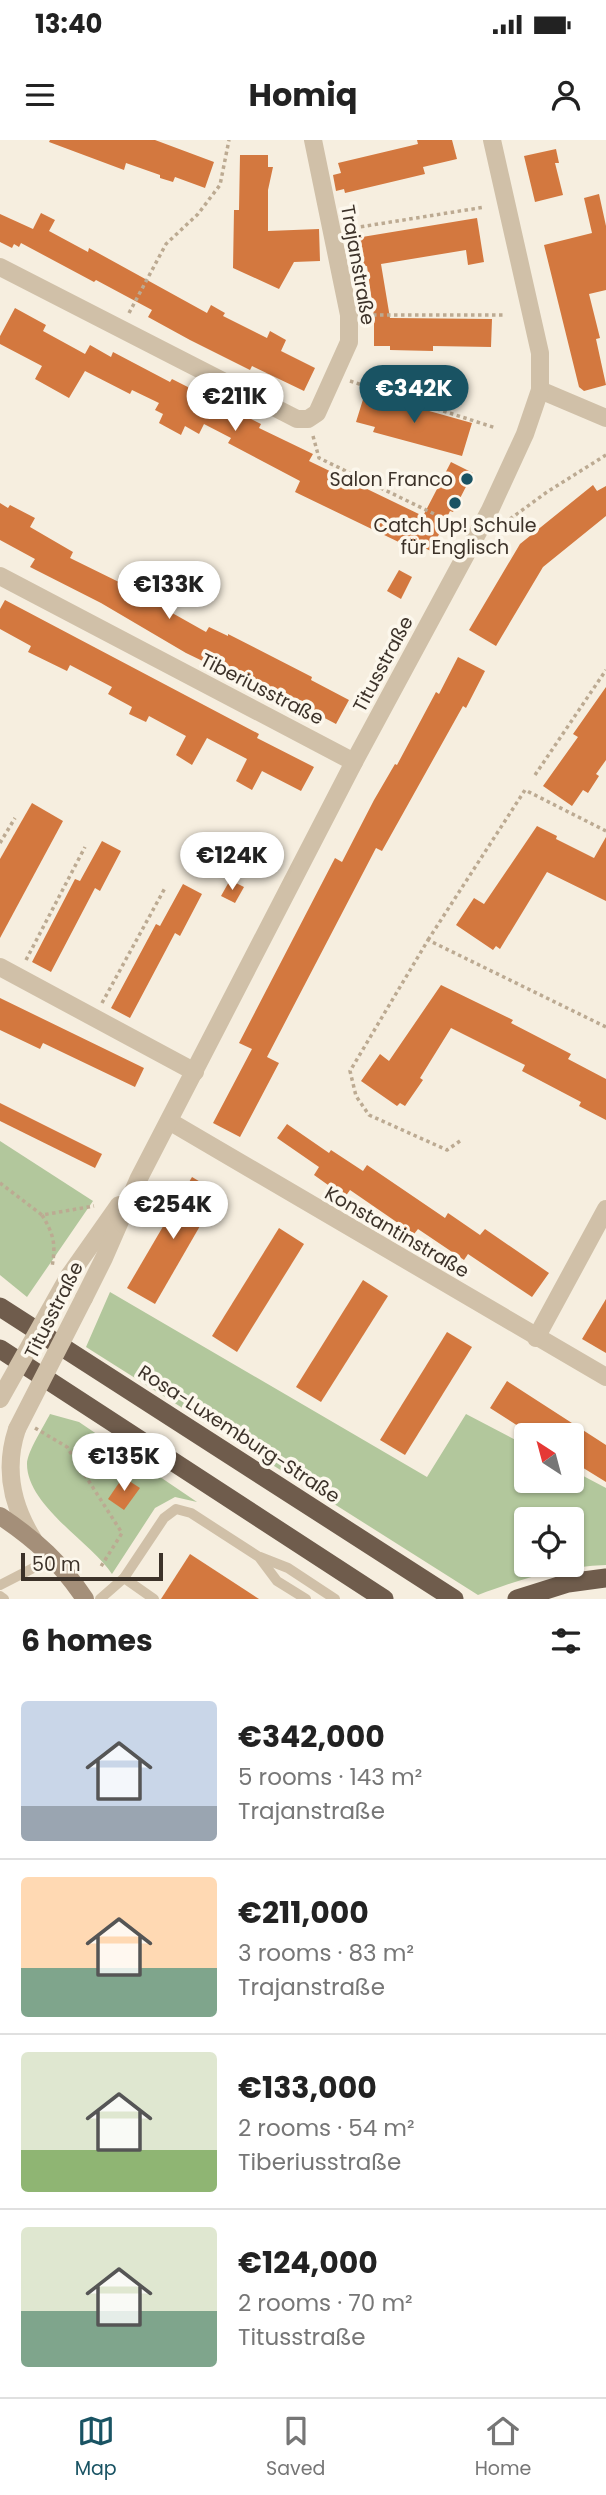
<!DOCTYPE html>
<html lang="en">
<head>
<meta charset="utf-8">
<style>
  body { margin:0; font-family:Poppins,sans-serif; background:#f6f6f6; color:#222; height:100vh; display:flex; flex-direction:column; font-size:26px; white-space:nowrap }
  * { box-sizing:border-box; margin:0 }
  p { font-size:23px; color:#767676 }
  .icon { flex:none; width:38px; height:38px; fill:none; stroke:currentColor; stroke-width:2; stroke-linecap:round; stroke-linejoin:round }
  .map { position:relative; height:1459px; overflow:hidden }
  .panel { display:flex; flex-direction:column; background:#fff; flex:1 }
  .panel>* { flex:none }
  .needle { width:46px; rotate:324deg }
  .tools { position:absolute; left:514px; top:1283px; display:grid; gap:14px }
  .tools a { display:grid; place-items:center; width:70px; height:70px; border-radius:7px; background:#fff; box-shadow:0 2px 5px #0004; font-size:35px }
  .scale { position:absolute; left:21px; bottom:18px; width:142px; box-sizing:border-box; padding-left:7px; border:4px solid #3c3229; border-top:0; font-size:19px; line-height:24px; white-space:nowrap; color:#3c3229; -webkit-text-stroke:5px #fcf7ec; paint-order:stroke }
  .price { position:absolute; translate:-50% -60px; padding:0 16px; border-radius:24px; background:#fff; color:#222; font-size:23px; line-height:46px; filter:drop-shadow(0 2px 4px #0008) }
  .price::after { content:''; position:absolute; left:50%; top:42px; width:21px; height:16px; margin-left:-10px; background:inherit; clip-path:polygon(0 0,100% 0,50% 100%) }
  .price.active { background:#195363; color:#fff }
  ul { padding:0; list-style:none }
  li { display:flex; align-items:center; gap:21px; height:175px; padding:0 21px }
  li+li { border-top:2px solid #e0e0e0 }
  li span { display:grid; place-items:center; flex:none; width:196px; height:140px; border-radius:7px; color:#555 }
  li>.icon { margin-inline-start:auto }
  span .icon { width:84px; height:84px; fill:#fffc; stroke-width:1 }
  li b { font-size:30px }
  h2 { display:flex; justify-content:space-between; align-items:center; height:84px; padding:0 21px; font-size:30px }
  .status { display:flex; justify-content:space-between; align-items:center; height:49px; padding:0 35px; background:#fff; direction:ltr }
  .status svg { height:19px; fill:currentColor }
  header { display:flex; justify-content:space-between; align-items:center; height:91px; padding:0 21px; background:#fff; font-size:32px; font-weight:700 }
  .tabs { display:flex; justify-content:space-around; align-items:center; height:98px; border-top:2px solid #e0e0e0; background:#fff; font-size:19px; color:#767676 }
  .tabs a { display:grid; justify-items:center; gap:4px }
  .tabs .active { color:#195363 }
  .map>svg:first-child { display:block }
  .green { fill:#b2c79c; fill-rule:evenodd }
  .building { fill:#d3783f }
  .lines { fill:none; stroke-linecap:round; stroke-linejoin:round }
  .path { stroke:#bcaa92; stroke-width:3.5; stroke-dasharray:3.5 3.5; stroke-linecap:butt }
  .service { stroke:#d0c0a8; stroke-width:10 }
  .minor { stroke:#d0c0a8; stroke-width:18 }
  .secondary { stroke:#a48f79; stroke-width:18 }
  .trunk { stroke:#6f5c4c; stroke-width:19 }
  .minor-bridge { stroke:#d0c0a8; stroke-width:18 }
  .poi-dot { fill:#195363; stroke:#fcf7ec; stroke-width:2.5 }
  .labels { text-anchor:middle; dominant-baseline:central; stroke-width:7; stroke-linejoin:round; paint-order:stroke }
  .street-label { font-size:19px; fill:#3c3229; stroke:#fcf7ec }
  .poi-label { font-size:19px; fill:#3c3229; stroke:#fcf7ec; text-anchor:end }
</style>
</head>
<body>
<div class="status"><b>13:40</b><svg viewBox="0 0 49 12"><path d="M0 12V9h3v3zM5 12V6h3v6zM10 12V3h3v9zM15 12V0h3v12zM26 1h20v11H26zM47 4h2v5h-2z"/></svg></div>
<header><svg class="icon" aria-label="menu" viewBox="0 0 24 24"><path d="M4 6h16M4 12h16M4 18h16"/></svg>Homiq<svg class="icon" aria-label="person" viewBox="0 0 24 24"><circle cx="12" cy="8" r="4"/><path d="M4 21q1-7 8-7t8 7"/></svg></header>
<div class="map">
<svg width="606" height="1459" viewBox="0 0 606 1459">
  <rect width="100%" height="100%" fill="#f6eedf"/>
  <g class="green">
    <polygon points="0,1001 93,1061 27,1157 0,1135"/>
    <path d="M110 1152 427 1337 466 1274 527 1306V1340H572V1330L606 1348V1425C557 1427 524 1438 478 1455L86 1207ZM572 1379V1424H527V1379Z"/>
    <path d="M50 1274 79 1282 197 1362 175 1357 155 1368 112 1434C92 1403 27 1366 27 1324 27 1312 44 1286 50 1274Z"/>
  </g>
  <g class="building">
    <polygon points="50,0 155,0 214,22 205,48 175,37 173,42 160,38 160,35 126,23 124,30 49,2"/>
    <polygon points="417,0 452,0 457,19 423,27 425,34 345,53 344,49 336,51 333,35 341,33 338,23 418,4"/>
    <polygon points="556,9 559,23 555,23 563,55 535,62 524,16"/>
    <polygon points="240,15 268,15 268,27 273,27 268,50 268,91 319,89 320,121 294,122 279,149 233,128 234,70 239,70"/>
    <polygon points="599,54 606,86 606,150 589,154 600,198 596,199 606,245 584,251 579,247 544,105 592,93 584,58"/>
    <polygon points="41,73 55,80 49,91 88,112 89,108 207,173 211,165 225,173 223,176 267,198 270,191 286,200 281,211 315,228 304,251 252,226 250,230 190,200 148,177 152,170 96,140 94,142 21,103 19,107 14,104 12,108 0,102 0,74 33,89"/>
    <polygon points="477,78 484,122 468,125 466,110 381,124 390,178 492,179 491,207 433,206 433,211 390,210 390,206 374,206 374,176 367,126 360,127 356,98"/>
    <polygon points="15,168 46,185 43,191 85,214 90,205 111,217 113,212 170,242 172,239 261,284 259,288 313,314 309,321 423,376 451,322 473,333 453,372 450,371 431,411 411,402 409,407 295,352 300,341 228,303 231,298 204,284 199,294 185,286 181,295 159,283 163,274 155,270 159,263 132,250 130,254 85,231 69,258 35,239 42,226 0,204 0,196"/>
    <polygon points="365,253 472,283 462,316 373,292 375,287 356,282"/>
    <polygon points="593,345 597,351 606,346 606,376 543,427 496,506 469,490 520,404"/>
    <polygon points="0,363 8,368 10,365 35,378 30,387 73,412 70,418 129,447 133,439 162,458 158,465 206,492 209,487 228,496 228,494 312,537 311,540 349,560 336,584 281,555 279,558 186,513 101,463 30,427 35,419 0,400"/>
    <polygon points="399,430 412,437 401,459 387,451"/>
    <polygon points="5,460 259,594 257,598 314,627 301,651 262,631 252,650 236,641 247,619 207,598 192,625 176,615 186,596 149,576 146,582 129,574 132,567 108,554 112,547 70,525 67,531 28,512 31,506 0,489 0,469"/>
    <polygon points="458,517 485,531 466,568 463,566 382,711 376,708 267,917 279,923 240,997 213,983 252,909 239,903 335,718 342,722 374,660 395,624 397,625 436,552 439,554"/>
    <polygon points="606,547 606,620 596,634 599,636 588,653 583,650 572,666 543,646 578,597 573,594"/>
    <polygon points="32,663 63,681 0,798 0,719"/>
    <polygon points="537,686 557,696 556,699 594,718 606,697 606,761 547,732 500,809 496,806 493,810 456,785 474,758 484,764"/>
    <polygon points="102,701 121,711 100,751 95,748 51,832 32,822 75,739 80,741"/>
    <polygon points="230,740 244,747 235,763 221,756"/>
    <polygon points="183,744 202,754 180,796 175,793 130,878 111,868 156,784 160,786"/>
    <polygon points="441,845 513,880 511,883 571,914 568,919 606,939 606,980 579,966 581,962 522,931 525,925 451,888 420,938 423,940 405,966 400,963 397,966 361,941 380,914 389,921"/>
    <polygon points="0,858 144,928 135,947 43,903 40,909 0,890"/>
    <polygon points="0,963 102,1014 95,1028 0,981"/>
    <polygon points="287,984 329,1013 331,1010 363,1031 367,1025 445,1078 448,1073 480,1095 485,1089 549,1133 532,1157 468,1114 464,1120 418,1089 414,1094 350,1050 345,1057 314,1035 319,1027 277,998"/>
    <polygon points="192,1037 219,1053 155,1164 127,1148"/>
    <polygon points="279,1088 304,1104 237,1212 212,1196"/>
    <polygon points="363,1140 388,1156 321,1262 296,1247"/>
    <polygon points="606,1159 606,1213 582,1199"/>
    <polygon points="447,1192 472,1207 405,1315 380,1300"/>
    <polygon points="507,1241 606,1305 606,1342 572,1321 572,1295 532,1295 490,1268"/>
    <polygon points="123,1337 140,1348 124,1370 108,1359"/>
    <polygon points="190,1414 259,1459 161,1459"/>
  </g>
  <g class="lines">
    <g class="path">
      <polyline points="347,89 485,67"/>
      <polyline points="129,173 166,104 198,74 220,45 229,0"/>
      <polyline points="366,175 505,175"/>
      <polyline points="350,241 496,288"/>
      <polyline points="313,296 319,318 457,385"/>
      <polyline points="510,379 547,352 606,315"/>
      <polyline points="535,635 606,530"/>
      <polyline points="0,703 15,678"/>
      <polyline points="428,800 525,650 606,691"/>
      <polyline points="26,820 85,707"/>
      <polyline points="102,863 165,748"/>
      <polyline points="460,1001 447,1010 369,975 356,956 350,931 428,800 606,887"/>
      <polyline points="0,1043 42,1075 94,1066"/>
      <path d="M42 1075C54 1095 56 1104 52 1127"/>
      <polyline points="35,1288 67,1307 122,1393 100,1428"/>
    </g>
    <g class="service">
      <polyline points="260,1417 288,1428 335,1459"/>
      <polyline points="124,1438 154,1459"/>
      <polyline points="0,1445 43,1423 56,1425"/>
      <polyline points="0,1456 4,1459"/>
      <polyline points="100,1459 124,1438 164,1378 176,1369 191,1373 259,1417 277,1441 306,1459"/>
    </g>
    <g class="minor">
      <polyline points="0,127 297,279 308,279 317,273 349,202 349,175 313,0"/>
      <polyline points="540,250 606,278"/>
      <polyline points="0,436 354,622"/>
      <polyline points="0,827 195,932"/>
      <polyline points="169,981 606,1237"/>
      <polyline points="69,1136 119,1065"/>
      <polyline points="84,1158 104,1118 138,1040 354,622 490,370 525,294 540,250 540,213 492,0"/>
      <polyline points="536,1198 606,1069"/>
      <path d="M17 1289C4 1328 11 1364 33 1399"/>
    </g>
    <path class="secondary" d="M0 1376C36 1400 61 1423 85 1459"/>
    <g class="trunk">
      <polyline points="0,1167 454,1459"/>
      <polyline points="0,1209 384,1459"/>
      <polyline points="517,1459 568,1443 606,1438"/>
    </g>
    <g class="minor-bridge">
      <polyline points="0,1259 69,1136"/>
      <polyline points="17,1289 84,1158"/>
    </g>
  </g>
  <g class="poi-dot">
    <circle cx="467" cy="339" r="7"/>
    <circle cx="455" cy="363" r="7"/>
  </g>
  <g class="labels">
    <g class="street-label">
      <text transform="translate(358 125) rotate(80)">Trajanstraße</text>
      <text transform="translate(383 524) rotate(-62)">Titusstraße</text>
      <text transform="translate(262 549) rotate(27)">Tiberiusstraße</text>
      <text transform="translate(397 1092) rotate(30)">Konstantinstraße</text>
      <text transform="translate(54 1170) rotate(-63)">Titusstraße</text>
      <text transform="translate(239 1294) rotate(33)">Rosa-Luxemburg-Straße</text>
    </g>
    <g class="poi-label">
      <text x="453" y="339">Salon Franco</text>
      <text x="455" y="385" text-anchor="middle">Catch Up! Schule<tspan x="455" dy="22">für Englisch</tspan></text>
    </g>
  </g>
</svg>
<div class="tools">
<a><svg class="needle" viewBox="-14 -14 28 28"><path d="M0-13l5 13h-10z" fill="#e53935"/><path d="M0 13l5-13h-10z" fill="#767676"/></svg></a>
<a><svg class="icon" aria-label="locate" viewBox="0 0 24 24"><circle cx="12" cy="12" r="6"/><path d="M12 2v4M12 18v4M2 12h4M18 12h4"/></svg></a>
</div>
<div class="scale">50 m</div>
<b class="price active" style="left:414px;top:285px">€342K</b>
<b class="price" style="left:235px;top:293px">€211K</b>
<b class="price" style="left:169px;top:481px">€133K</b>
<b class="price" style="left:232px;top:752px">€124K</b>
<b class="price" style="left:173px;top:1101px">€254K</b>
<b class="price" style="left:124px;top:1353px">€135K</b>
</div>
<section class="panel">
<h2>6 homes<svg class="icon" aria-label="filters" viewBox="0 0 24 24"><path d="M4 7h16M4 17h16"/><circle cx="9" cy="7" r="2"/><circle cx="15" cy="17" r="2"/></svg></h2>
<ul>
<li><span style="background:linear-gradient(#c9d6e8 75%,#9aa5b1 0)"><svg class="icon" aria-label="home" viewBox="0 0 24 24"><path d="M3 11l9-7 9 7M6 9v11h12V9"/></svg></span><div><b>€342,000</b><p>5 rooms · 143 m²</p><p>Trajanstraße</p></div></li>
<li><span style="background:linear-gradient(#ffd9b3 65%,#7fa58c 0)"><svg class="icon" aria-label="home" viewBox="0 0 24 24"><path d="M3 11l9-7 9 7M6 9v11h12V9"/></svg></span><div><b>€211,000</b><p>3 rooms · 83 m²</p><p>Trajanstraße</p></div></li>
<li><span style="background:linear-gradient(#dfe7d0 70%,#8fb573 0)"><svg class="icon" aria-label="home" viewBox="0 0 24 24"><path d="M3 11l9-7 9 7M6 9v11h12V9"/></svg></span><div><b>€133,000</b><p>2 rooms · 54 m²</p><p>Tiberiusstraße</p></div></li>
<li><span style="background:linear-gradient(#dfe7d0 60%,#7fa58c 0)"><svg class="icon" aria-label="home" viewBox="0 0 24 24"><path d="M3 11l9-7 9 7M6 9v11h12V9"/></svg></span><div><b>€124,000</b><p>2 rooms · 70 m²</p><p>Titusstraße</p></div></li>
</ul>
</section>
<nav class="tabs">
<a class="active"><svg class="icon" aria-label="map" viewBox="0 0 24 24"><path d="M3 6l6-2 6 2 6-2v14l-6 2-6-2-6 2zM9 4v14M15 6v14"/></svg>Map</a>
<a><svg class="icon" aria-label="saved" viewBox="0 0 24 24"><path d="M7 4h10v16l-5-4-5 4z"/></svg>Saved</a>
<a><svg class="icon" aria-label="home" viewBox="0 0 24 24"><path d="M3 11l9-7 9 7M6 9v11h12V9"/></svg>Home</a>
</nav>
</body>
</html>
